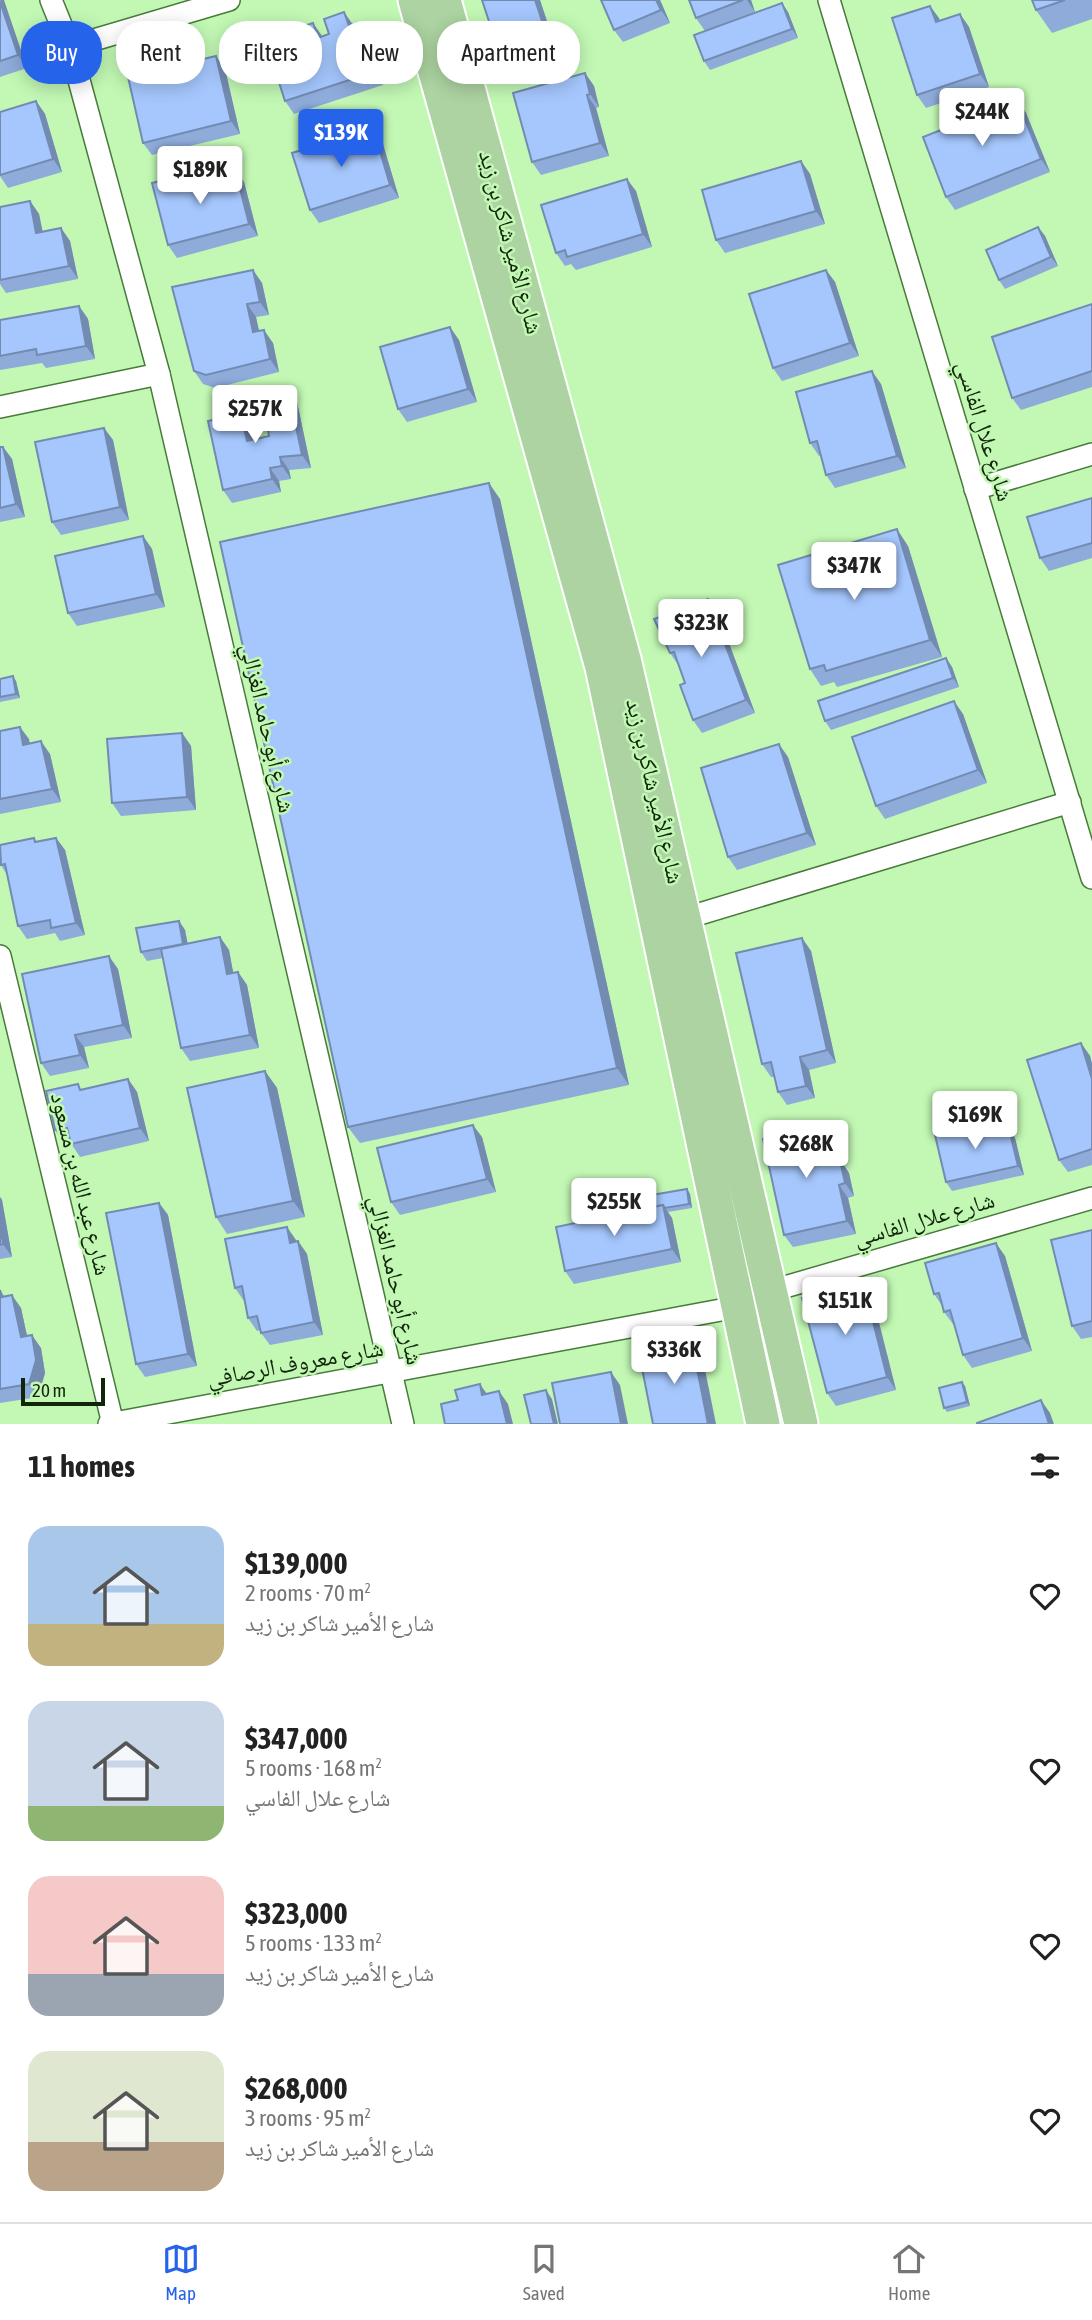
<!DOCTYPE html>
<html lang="en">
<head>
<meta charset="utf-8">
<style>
  body { margin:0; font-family:"Asap Condensed","Noto Naskh Arabic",sans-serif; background:#f6f6f6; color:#222; height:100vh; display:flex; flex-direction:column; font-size:26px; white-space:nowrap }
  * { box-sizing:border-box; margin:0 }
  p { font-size:23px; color:#767676 }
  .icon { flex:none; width:38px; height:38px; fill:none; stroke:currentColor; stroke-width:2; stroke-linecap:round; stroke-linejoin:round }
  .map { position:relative; height:1424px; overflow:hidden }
  .drawer { display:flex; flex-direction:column; background:#fff; flex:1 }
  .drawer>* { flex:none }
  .top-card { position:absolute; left:21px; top:21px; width:700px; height:63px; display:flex; gap:14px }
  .scale { position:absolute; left:21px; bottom:18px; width:84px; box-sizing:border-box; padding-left:7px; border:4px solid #11250b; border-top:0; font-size:19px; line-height:24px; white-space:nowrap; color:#11250b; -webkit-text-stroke:5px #c2f8b4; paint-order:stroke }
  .price { position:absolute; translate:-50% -60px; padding:0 16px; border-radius:7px; background:#fff; color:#222; font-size:23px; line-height:46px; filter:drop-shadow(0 2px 4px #0008) }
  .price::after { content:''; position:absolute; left:50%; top:42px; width:21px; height:16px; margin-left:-10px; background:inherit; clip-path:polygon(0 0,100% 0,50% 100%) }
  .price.on { background:#2563eb; color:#fff }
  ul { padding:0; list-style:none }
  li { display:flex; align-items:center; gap:21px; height:175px; padding:0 28px }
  li span { display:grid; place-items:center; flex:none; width:196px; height:140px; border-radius:21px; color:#555 }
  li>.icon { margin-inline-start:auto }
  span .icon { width:84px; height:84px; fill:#fffc; stroke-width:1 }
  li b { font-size:30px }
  h2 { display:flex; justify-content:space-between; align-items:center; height:84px; padding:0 28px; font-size:30px }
  .tag { padding:0 24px; border-radius:28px; background:#fff; box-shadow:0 4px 18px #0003; font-size:24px; line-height:63px }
  .tag.on { background:#2563eb; color:#fff }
  .tabs { display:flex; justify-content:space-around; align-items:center; height:98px; border-top:2px solid #e0e0e0; background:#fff; font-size:19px; color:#767676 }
  .tabs a { display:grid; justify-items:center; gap:4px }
  .tabs .on { color:#2563eb }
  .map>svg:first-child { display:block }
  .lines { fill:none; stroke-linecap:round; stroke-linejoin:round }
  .street-casing { stroke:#497a3c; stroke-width:24 }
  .primary-casing { stroke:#fff; stroke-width:37 }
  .street { stroke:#fff; stroke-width:21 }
  .primary { stroke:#acd3a1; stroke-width:33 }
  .wall { fill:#8eabda }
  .shaded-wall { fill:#748bb1 }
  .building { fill:#a5c7fd; stroke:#748bb1; stroke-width:2 }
  .labels { text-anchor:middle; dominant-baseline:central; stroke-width:5; stroke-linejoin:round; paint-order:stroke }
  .street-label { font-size:23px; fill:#11250b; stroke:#c2f8b4 }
</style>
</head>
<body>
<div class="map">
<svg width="1092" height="1424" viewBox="0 0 1092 1424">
  <rect width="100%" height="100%" fill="#c2f8b4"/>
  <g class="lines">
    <g class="street-casing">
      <g id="street">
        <polyline points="51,0 70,47 159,374 403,1424"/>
        <polyline points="829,0 1092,878"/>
        <polyline points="70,47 229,0"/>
        <polyline points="0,407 159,374"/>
        <polyline points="975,489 1092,454"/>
        <polyline points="673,922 1070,802"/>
        <polyline points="0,956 113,1424"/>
        <polyline points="771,1291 1092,1198"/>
        <polyline points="109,1424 737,1307"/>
      </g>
    </g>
    <g class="primary-casing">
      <g id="primary">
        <polyline points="415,0 602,667 763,1424"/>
        <polyline points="444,0 624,659 801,1424"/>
      </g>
    </g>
    <use href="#street" class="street"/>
    <use href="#primary" class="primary"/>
  </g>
  <g class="wall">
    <polygon points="0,0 27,68 0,77"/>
    <polygon points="540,0 557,52 509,68 500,55"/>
    <polygon points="601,0 660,0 670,23 623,42 614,30"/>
    <polygon points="689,0 751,0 755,12 705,31 696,18"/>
    <polygon points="1032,0 1092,0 1092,19 1052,33 1036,10"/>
    <polygon points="930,6 940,21 960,14 969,27 989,87 926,108 917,95"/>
    <polygon points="344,12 353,25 357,23 366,36 383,85 294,114 285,101 323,36 329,34"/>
    <polygon points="788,12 798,38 710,70 704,61"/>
    <polygon points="225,69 240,134 152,155 143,143"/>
    <polygon points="585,73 594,86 599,107 596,108 609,156 541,175 532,162"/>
    <polygon points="1017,100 1026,113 1050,172 955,210 946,197"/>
    <polygon points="36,101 45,114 62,172 8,188 0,176 0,112"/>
    <polygon points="382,141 399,198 319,223 310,210"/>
    <polygon points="801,161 810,174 825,224 725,253 716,240"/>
    <polygon points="235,169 244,182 258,236 177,258 168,245 187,174 192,180"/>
    <polygon points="636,191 652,247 576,270 571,264 565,266 556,253"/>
    <polygon points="30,201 39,214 43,232 61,228 70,241 78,279 6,293 0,284 0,207"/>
    <polygon points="1038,227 1045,236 1058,266 1005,289 999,280"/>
    <polygon points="253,270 262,283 269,315 256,317 259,331 273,343 279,372 215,388 203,384 194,371"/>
    <polygon points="826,270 835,282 859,356 782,381 773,368"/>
    <polygon points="1092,304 1092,387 1021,410 1012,398"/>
    <polygon points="79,306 88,319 95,359 46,368 42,363 0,370 0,320"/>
    <polygon points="459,340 477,402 407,422 398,409"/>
    <polygon points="881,384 906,468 835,488 826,475 821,455 819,456 810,443"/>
    <polygon points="288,389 297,402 311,468 289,470 291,479 279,481 281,492 232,503 223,490 241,414 250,426 253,440 269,436 275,428"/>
    <polygon points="104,428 113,440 129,520 61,535 52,522"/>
    <polygon points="0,447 3,447 12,459 25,517 0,522"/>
    <polygon points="1092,498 1092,558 1049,571 1040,558"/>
    <polygon points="500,499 629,1085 360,1143 348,1127"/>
    <polygon points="143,536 152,549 165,607 77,626 68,613"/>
    <polygon points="908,546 942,657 837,687 834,682 821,686 810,669"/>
    <polygon points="708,599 717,611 755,713 702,733 693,720 685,683 679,666 670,653"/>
    <polygon points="946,658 952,667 959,687 831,730 825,721"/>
    <polygon points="0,679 16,681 20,698 0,702"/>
    <polygon points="963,714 987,783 885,819 876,806"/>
    <polygon points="0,731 29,739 29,743 50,754 61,802 0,814"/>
    <polygon points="182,733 191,746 196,810 121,816 112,803"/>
    <polygon points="788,757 816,845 737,870 728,857"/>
    <polygon points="34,838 37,842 56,838 65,850 85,935 60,941 55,933 27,939 18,926 7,875 1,865"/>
    <polygon points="179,921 185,930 188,944 220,937 229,950 233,973 238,972 247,985 259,1048 190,1061 181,1048 163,958 147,961 141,952"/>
    <polygon points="802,938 811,951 836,1063 809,1070 815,1098 787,1105 778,1092 774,1077 771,1077 762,1064"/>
    <polygon points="118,969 132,1038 84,1047 89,1068 50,1076 41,1063"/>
    <polygon points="1081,1043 1090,1056 1092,1064 1092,1165 1068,1172 1059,1160"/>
    <polygon points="265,1071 277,1088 305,1217 227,1234 216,1217"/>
    <polygon points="128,1079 137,1092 149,1141 80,1157 70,1142 64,1143 55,1130 83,1090"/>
    <polygon points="827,1125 836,1138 841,1161 849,1173 854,1196 848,1198 856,1234 793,1247 784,1235"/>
    <polygon points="1009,1129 1015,1138 1024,1175 952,1191 946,1182 999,1130 999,1132"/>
    <polygon points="482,1137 496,1192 400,1215 391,1202"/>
    <polygon points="687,1189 690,1194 692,1208 668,1212 672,1218 681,1262 574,1284 565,1271 642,1209"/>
    <polygon points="0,1197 2,1200 12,1257 0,1259"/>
    <polygon points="159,1203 168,1215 197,1366 145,1377 136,1364"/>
    <polygon points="1092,1230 1092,1337 1081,1339 1072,1326"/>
    <polygon points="296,1241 298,1241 307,1254 323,1335 270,1345 261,1333 260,1330 257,1331 248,1318 244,1301 235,1288"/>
    <polygon points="1005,1256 1032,1351 972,1368 963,1355 954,1324 953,1324 944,1312 943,1307 934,1294"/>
    <polygon points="863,1282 872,1295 896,1390 836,1406 827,1393"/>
    <polygon points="0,1290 5,1297 21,1308 27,1336 41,1348 45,1373 38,1397 0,1403"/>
    <polygon points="965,1386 970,1406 947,1412 944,1408"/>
  </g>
  <g class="shaded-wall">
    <polygon points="0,0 4,0 27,68 18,55"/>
    <polygon points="535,0 540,0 557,52 548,39"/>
    <polygon points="656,0 660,0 670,23 661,10"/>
    <polygon points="747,0 751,0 755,12"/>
    <polygon points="782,3 788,12 798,38 792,29"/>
    <polygon points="930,6 939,18 945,35 936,22"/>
    <polygon points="344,12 353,25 349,26"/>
    <polygon points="960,14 969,27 989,87 980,74"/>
    <polygon points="313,23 322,36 327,51 318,38"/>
    <polygon points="357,23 366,36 383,85 374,72"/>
    <polygon points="216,56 225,69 240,134 231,121"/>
    <polygon points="585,73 594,86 599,107 590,94"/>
    <polygon points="587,95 596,108 609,156 600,143"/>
    <polygon points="1017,100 1026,113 1050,172 1041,159"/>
    <polygon points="36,101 45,114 62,172 53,159"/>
    <polygon points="373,128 382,141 399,198 390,185"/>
    <polygon points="801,161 810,174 825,224 816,211"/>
    <polygon points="235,169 244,182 258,236 249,224"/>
    <polygon points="627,179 636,191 652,247 643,234"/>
    <polygon points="30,201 39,214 45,246 36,233"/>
    <polygon points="1038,227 1045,236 1058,266 1051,257"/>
    <polygon points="61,228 70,241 78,279 69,266"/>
    <polygon points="253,270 262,283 269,315 260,302"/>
    <polygon points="826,270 835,282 859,356 850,343"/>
    <polygon points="247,304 256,317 262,345 253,332"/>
    <polygon points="79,306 88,319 95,359 86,346"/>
    <polygon points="450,327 459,340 477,402 468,389"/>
    <polygon points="264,330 273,343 279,372 270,359"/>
    <polygon points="872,371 881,384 906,468 897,456"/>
    <polygon points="288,389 297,402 311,468 302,455"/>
    <polygon points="241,414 250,426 256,454 247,441"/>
    <polygon points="104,428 113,440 129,520 120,507"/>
    <polygon points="3,447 12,459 25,517 16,504"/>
    <polygon points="280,457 289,470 291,479 282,466"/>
    <polygon points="270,468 279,481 281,492 272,479"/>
    <polygon points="489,483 500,499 629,1085 617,1068"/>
    <polygon points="897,529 908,546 942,657 930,640"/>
    <polygon points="143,536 152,549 165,607 156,594"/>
    <polygon points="708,599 717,611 755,713 746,700"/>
    <polygon points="946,658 952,667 959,687 953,678"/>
    <polygon points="13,676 16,681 20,698 16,694"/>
    <polygon points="954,701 963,714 987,783 978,770"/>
    <polygon points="20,727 29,739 32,757 23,745"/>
    <polygon points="182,733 191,746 196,810 187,797"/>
    <polygon points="41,741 50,754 61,802 52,789"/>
    <polygon points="779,744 788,757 816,845 807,833"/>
    <polygon points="56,838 65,850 85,935 76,923"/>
    <polygon points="179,921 185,930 189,953 183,945"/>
    <polygon points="220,937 229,950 236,987 227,974"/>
    <polygon points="802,938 811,951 836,1063 827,1050"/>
    <polygon points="109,956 118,969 132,1038 123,1025"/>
    <polygon points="238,972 247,985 259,1048 250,1035"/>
    <polygon points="75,1035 84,1047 89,1068 80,1055"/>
    <polygon points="1081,1043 1090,1056 1092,1064 1092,1079"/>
    <polygon points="800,1057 809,1070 815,1098 806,1086"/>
    <polygon points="265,1071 277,1088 305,1217 293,1201"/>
    <polygon points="128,1079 137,1092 149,1141 140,1128"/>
    <polygon points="992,1121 999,1130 1001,1141 995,1133"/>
    <polygon points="473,1125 482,1137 496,1192 487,1179"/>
    <polygon points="827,1125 836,1138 841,1161 849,1173 854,1196 845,1183 835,1162"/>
    <polygon points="1009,1129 1015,1138 1024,1175 1018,1166"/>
    <polygon points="839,1185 848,1198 856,1234 847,1221"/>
    <polygon points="687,1189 690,1194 692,1208 689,1204"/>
    <polygon points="0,1197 2,1200 12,1257 3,1244 0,1226"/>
    <polygon points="159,1203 168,1215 197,1366 188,1354"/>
    <polygon points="663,1205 672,1218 681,1262 672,1249"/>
    <polygon points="287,1227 296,1240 299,1255 290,1243"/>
    <polygon points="298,1241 307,1254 323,1335 314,1322"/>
    <polygon points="996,1243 1005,1256 1032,1351 1023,1338"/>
    <polygon points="863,1282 872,1295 896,1390 887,1377"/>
    <polygon points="12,1295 21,1308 30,1350 21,1337"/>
    <polygon points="32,1335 41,1348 45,1373 38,1397 29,1384"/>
    <polygon points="692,1343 703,1360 716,1424 708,1424"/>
    <polygon points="611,1372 620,1385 628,1424 621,1424"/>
    <polygon points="962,1382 965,1386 970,1406 967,1402"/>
    <polygon points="480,1384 489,1397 482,1395"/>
    <polygon points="546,1390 552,1399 558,1424 554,1424"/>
    <polygon points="499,1391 508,1404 513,1424 507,1424"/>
    <polygon points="1041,1400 1050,1413 1054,1424 1049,1424"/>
  </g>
  <g class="building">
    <polygon points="482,0 535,0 548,39 500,55"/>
    <polygon points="601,0 656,0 661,10 614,30"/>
    <polygon points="689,0 743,0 696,18"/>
    <polygon points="1032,0 1065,0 1036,10"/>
    <polygon points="0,2 18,55 0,61"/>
    <polygon points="782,3 792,29 704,61 694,35"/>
    <polygon points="930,6 936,22 960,14 980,74 917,95 892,18"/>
    <polygon points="344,12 349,26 357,23 374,72 285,101 265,39 313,23 318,38 329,34 324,19"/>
    <polygon points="216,56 231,121 143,143 128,77"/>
    <polygon points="585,73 590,94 587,95 600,143 532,162 513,93"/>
    <polygon points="1017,100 1041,159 946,197 923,137"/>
    <polygon points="36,101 53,159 0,175 0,112"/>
    <polygon points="373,128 390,185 310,210 292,153"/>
    <polygon points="801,161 816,211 716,240 702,190"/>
    <polygon points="235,169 249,224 168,245 152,183 187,174 189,181"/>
    <polygon points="627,179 643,234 567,257 565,250 556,253 541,205"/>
    <polygon points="30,201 36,233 61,228 69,266 0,280 0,207"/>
    <polygon points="1038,227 1051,257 999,280 986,250"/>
    <polygon points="253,270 260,302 247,304 253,332 264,330 270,359 206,375 194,371 172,287"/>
    <polygon points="826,270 850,343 773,368 749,294"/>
    <polygon points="1092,304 1092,371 1012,398 992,337"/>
    <polygon points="79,306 86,346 37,355 36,349 0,356 0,320"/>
    <polygon points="450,327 468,389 398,409 380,347"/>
    <polygon points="872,371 897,456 826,475 817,441 810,443 796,392"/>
    <polygon points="288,389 302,455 280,457 282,466 270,468 272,479 223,490 208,421 241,414 247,441 269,436 268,430 275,428 268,394"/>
    <polygon points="104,428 120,507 52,522 35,442"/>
    <polygon points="0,447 3,447 16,504 0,508"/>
    <polygon points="489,483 617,1068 348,1127 220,542"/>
    <polygon points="1092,498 1092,543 1040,558 1027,517"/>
    <polygon points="897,529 930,640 826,671 824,665 810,669 778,565"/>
    <polygon points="143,536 156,594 68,613 55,556"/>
    <polygon points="708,599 746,700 693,720 680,685 685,683 674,652 670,653 654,619"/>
    <polygon points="946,658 953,678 825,721 818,701"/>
    <polygon points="13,676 16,694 0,697 0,679"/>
    <polygon points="954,701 978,770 876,806 852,737"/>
    <polygon points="20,727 23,745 41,741 52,789 0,799 0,731"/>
    <polygon points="182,733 187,797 112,803 107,739"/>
    <polygon points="779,744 807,833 728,857 701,768"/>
    <polygon points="34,838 35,842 56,838 76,923 51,928 50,920 18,926 5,864 1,865 0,845"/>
    <polygon points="179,921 183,944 141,952 136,928"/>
    <polygon points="220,937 227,974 238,972 250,1035 181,1048 161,949"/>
    <polygon points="802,938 827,1050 800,1057 806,1086 778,1092 771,1062 762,1064 736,953"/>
    <polygon points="109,956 123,1025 75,1035 80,1055 41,1063 22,974"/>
    <polygon points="1081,1043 1092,1079 1092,1149 1059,1160 1027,1060"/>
    <polygon points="265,1071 293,1201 216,1217 187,1088"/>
    <polygon points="128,1079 140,1128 71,1144 67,1128 55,1130 46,1091 78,1084 80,1090"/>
    <polygon points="992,1121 995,1133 1009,1129 1018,1166 946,1182 935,1135"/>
    <polygon points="473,1125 487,1179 391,1202 377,1148"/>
    <polygon points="827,1125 835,1162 840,1160 845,1183 839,1185 847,1221 784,1235 763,1139"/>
    <polygon points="687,1189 689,1204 665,1208 663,1205 642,1209 640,1197"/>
    <polygon points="159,1203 188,1354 136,1364 106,1213"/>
    <polygon points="663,1205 672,1249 565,1271 556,1227"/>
    <polygon points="0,1226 3,1244 0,1245"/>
    <polygon points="287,1227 290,1243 298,1241 314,1322 261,1333 257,1316 248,1318 242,1286 235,1288 225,1239"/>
    <polygon points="1092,1230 1092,1321 1072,1326 1051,1240"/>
    <polygon points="996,1243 1023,1338 963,1355 950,1310 944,1312 939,1293 934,1294 925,1263"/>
    <polygon points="863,1282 887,1377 827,1393 802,1298"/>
    <polygon points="0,1290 2,1297 12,1295 21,1337 32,1335 36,1360 29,1384 0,1389"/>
    <polygon points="692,1343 708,1424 653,1424 639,1353"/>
    <polygon points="611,1372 621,1424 560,1424 552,1383"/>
    <polygon points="962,1382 967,1402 944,1408 939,1388"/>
    <polygon points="480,1384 482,1395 499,1391 507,1424 445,1424 441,1404 458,1400 455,1390"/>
    <polygon points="546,1390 554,1424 531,1424 524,1395"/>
    <polygon points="1041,1400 1049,1424 977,1424 977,1423"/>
  </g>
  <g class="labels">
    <g class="street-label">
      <text transform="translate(511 242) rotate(75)">شارع الأمير شاكر بن زيد</text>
      <text transform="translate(985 431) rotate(73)">شارع علال الفاسي</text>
      <text transform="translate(268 728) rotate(77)">شارع أبو حامد الغزالي</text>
      <text transform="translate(655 791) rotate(77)">شارع الأمير شاكر بن زيد</text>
      <text transform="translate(81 1184) rotate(76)">شارع عبد الله بن مسعود</text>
      <text transform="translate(924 1219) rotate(-16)">شارع علال الفاسي</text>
      <text transform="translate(396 1280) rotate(77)">شارع أبو حامد الغزالي</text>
      <text transform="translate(295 1363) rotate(-10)">شارع معروف الرصافي</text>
    </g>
  </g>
</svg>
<div class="scale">20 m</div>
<b class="price" style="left:982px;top:148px">$244K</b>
<b class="price on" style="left:341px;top:169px">$139K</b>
<b class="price" style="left:200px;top:206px">$189K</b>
<b class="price" style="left:255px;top:445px">$257K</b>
<b class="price" style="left:854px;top:602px">$347K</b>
<b class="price" style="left:701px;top:659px">$323K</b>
<b class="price" style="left:975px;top:1151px">$169K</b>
<b class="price" style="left:806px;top:1180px">$268K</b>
<b class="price" style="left:614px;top:1238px">$255K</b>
<b class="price" style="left:845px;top:1337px">$151K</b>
<b class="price" style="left:674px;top:1386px">$336K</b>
<div class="top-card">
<a class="tag on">Buy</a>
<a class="tag">Rent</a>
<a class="tag">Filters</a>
<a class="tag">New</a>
<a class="tag">Apartment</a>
</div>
</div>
<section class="drawer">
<h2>11 homes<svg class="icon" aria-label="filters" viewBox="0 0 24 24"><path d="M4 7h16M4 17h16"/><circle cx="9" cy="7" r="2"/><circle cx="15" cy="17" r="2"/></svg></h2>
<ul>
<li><span style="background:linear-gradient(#a9c7e8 70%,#c2b280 0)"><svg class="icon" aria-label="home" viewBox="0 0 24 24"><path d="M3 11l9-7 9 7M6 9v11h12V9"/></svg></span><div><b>$139,000</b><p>2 rooms · 70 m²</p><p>شارع الأمير شاكر بن زيد</p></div><svg class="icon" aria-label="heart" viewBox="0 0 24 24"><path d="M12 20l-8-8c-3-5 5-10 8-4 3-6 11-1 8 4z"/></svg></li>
<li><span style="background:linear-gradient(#c9d6e8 75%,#8fb573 0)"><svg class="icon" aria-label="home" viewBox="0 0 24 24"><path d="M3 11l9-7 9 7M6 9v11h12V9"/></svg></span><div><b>$347,000</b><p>5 rooms · 168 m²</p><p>شارع علال الفاسي</p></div><svg class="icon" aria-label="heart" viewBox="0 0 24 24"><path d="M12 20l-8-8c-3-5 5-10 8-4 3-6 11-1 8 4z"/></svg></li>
<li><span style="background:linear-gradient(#f6c9c9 70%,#9aa5b1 0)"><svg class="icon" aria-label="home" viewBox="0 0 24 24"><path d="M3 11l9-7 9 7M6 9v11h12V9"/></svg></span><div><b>$323,000</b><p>5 rooms · 133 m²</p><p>شارع الأمير شاكر بن زيد</p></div><svg class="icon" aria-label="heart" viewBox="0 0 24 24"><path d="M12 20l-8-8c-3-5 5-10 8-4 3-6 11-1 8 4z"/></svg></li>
<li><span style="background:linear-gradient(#dfe7d0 65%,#b9a48a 0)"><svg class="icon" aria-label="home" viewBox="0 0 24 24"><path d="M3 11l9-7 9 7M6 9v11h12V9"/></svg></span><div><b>$268,000</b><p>3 rooms · 95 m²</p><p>شارع الأمير شاكر بن زيد</p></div><svg class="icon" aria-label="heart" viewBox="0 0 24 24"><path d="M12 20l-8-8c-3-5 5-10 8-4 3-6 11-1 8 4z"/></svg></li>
</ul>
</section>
<nav class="tabs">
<a class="on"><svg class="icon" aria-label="map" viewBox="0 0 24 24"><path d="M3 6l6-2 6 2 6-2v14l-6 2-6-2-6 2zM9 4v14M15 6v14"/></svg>Map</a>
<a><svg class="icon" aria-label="saved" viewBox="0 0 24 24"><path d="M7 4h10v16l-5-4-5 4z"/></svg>Saved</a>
<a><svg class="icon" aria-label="home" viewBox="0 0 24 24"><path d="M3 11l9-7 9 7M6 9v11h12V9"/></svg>Home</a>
</nav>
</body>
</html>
